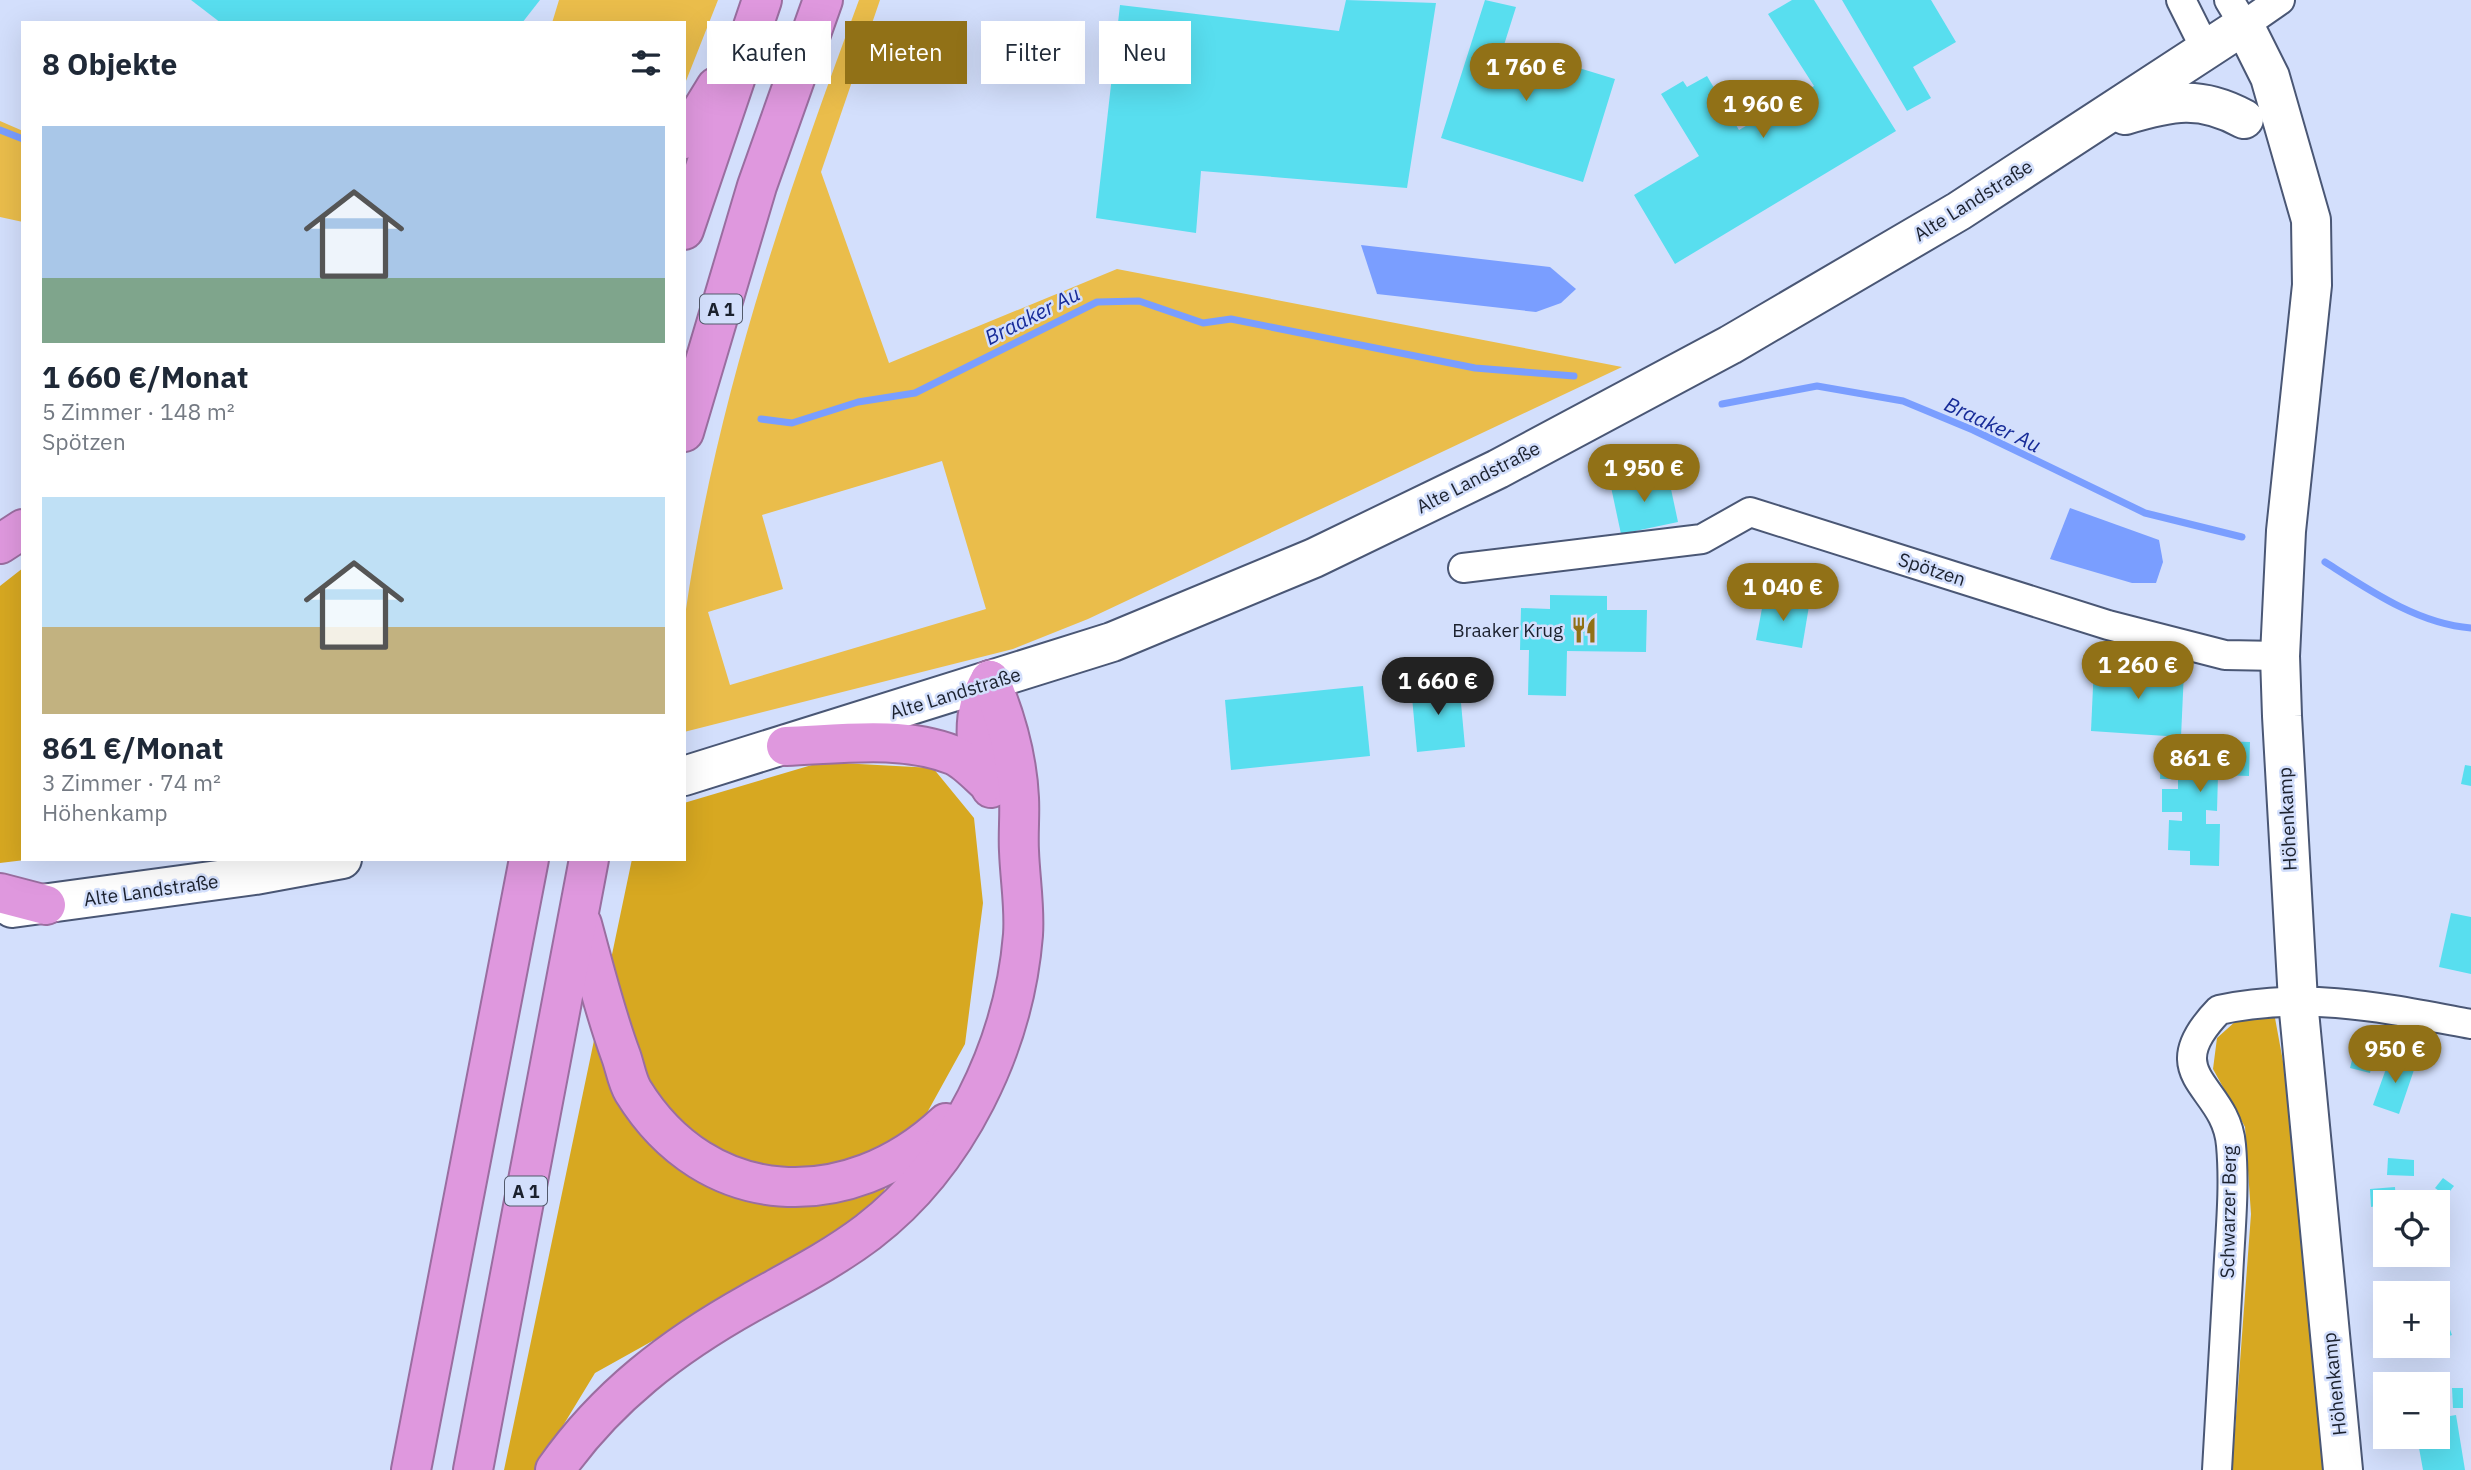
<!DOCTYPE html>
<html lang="de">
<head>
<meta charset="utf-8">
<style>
  body { margin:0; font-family:"IBM Plex Sans",sans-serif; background:#f2f2f3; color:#1f2937; height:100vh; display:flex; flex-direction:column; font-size:26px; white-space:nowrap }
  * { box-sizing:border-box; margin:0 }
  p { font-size:23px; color:#747a83 }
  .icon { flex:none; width:38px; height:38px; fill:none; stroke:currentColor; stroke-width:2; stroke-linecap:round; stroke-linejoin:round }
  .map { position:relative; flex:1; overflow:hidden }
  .drawer { position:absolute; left:21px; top:21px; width:665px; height:840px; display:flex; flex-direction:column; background:#fff; border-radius:0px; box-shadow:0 7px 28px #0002 }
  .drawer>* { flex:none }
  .guide { position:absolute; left:707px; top:21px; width:665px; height:63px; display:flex; gap:14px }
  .tools { position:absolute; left:2373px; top:1190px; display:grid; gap:14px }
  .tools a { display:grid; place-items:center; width:77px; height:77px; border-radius:0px; background:#fff; box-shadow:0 7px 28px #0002; font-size:35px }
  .price { position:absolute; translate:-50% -60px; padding:0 16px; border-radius:24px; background:#917117; color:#fff; font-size:23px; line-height:46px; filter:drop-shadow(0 2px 4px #0008) }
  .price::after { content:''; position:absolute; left:50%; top:42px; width:21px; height:16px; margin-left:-10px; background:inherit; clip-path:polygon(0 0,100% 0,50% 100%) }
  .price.active { background:#222; color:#fff }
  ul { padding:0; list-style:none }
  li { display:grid; align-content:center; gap:14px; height:371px; padding:0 21px }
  li span { display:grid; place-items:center; height:217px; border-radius:0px; color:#555 }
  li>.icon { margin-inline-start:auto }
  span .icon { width:126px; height:126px; fill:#fffc; stroke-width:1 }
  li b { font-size:30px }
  h2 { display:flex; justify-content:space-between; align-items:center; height:84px; padding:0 21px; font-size:30px }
  .pill { padding:0 24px; border-radius:0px; background:#fff; box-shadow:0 7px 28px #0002; font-size:24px; line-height:63px }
  .pill.active { background:#917117; color:#fff }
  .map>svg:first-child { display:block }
  .green { fill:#eabd4b; fill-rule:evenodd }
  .forest { fill:#d7a821 }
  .water { fill:#7a9eff }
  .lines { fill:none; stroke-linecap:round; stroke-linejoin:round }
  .stream { stroke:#7a9eff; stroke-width:7 }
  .building { fill:#58deef }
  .minor-casing { stroke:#4a5775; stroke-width:32 }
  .secondary-casing { stroke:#4a5775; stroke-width:42 }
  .motorway-casing { stroke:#9a6ea0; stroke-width:42 }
  .minor { stroke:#fff; stroke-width:28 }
  .secondary { stroke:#fff; stroke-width:38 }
  .motorway { stroke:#df98de; stroke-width:38 }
  .labels { text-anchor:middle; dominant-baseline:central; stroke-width:5; stroke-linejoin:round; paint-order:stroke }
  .shield { fill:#d3dffc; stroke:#525a6c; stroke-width:2 }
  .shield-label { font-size:18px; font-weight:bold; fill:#1b212e }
  .street-label { font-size:19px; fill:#1b212e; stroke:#d3dffc }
  .poi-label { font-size:19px; fill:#1b212e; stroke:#d3dffc; text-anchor:end }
  .water-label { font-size:21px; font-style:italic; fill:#172b98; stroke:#d3dffc }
</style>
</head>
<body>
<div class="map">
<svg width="2471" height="1470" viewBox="0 0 2471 1470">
  <rect width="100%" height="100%" fill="#d3dffc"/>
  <g class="green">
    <polygon points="559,0 718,0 684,86 684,23 552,23"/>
    <path d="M859 0H880L821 172 889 363 1117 269 1622 367 1088 619 1013 649 684 732C684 695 679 653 685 616 715 404 785 199 859 0ZM942 461 986 609 730 685 708 612 783 589 762 515Z"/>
    <polygon points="0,121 23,131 23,222 0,217"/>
  </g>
  <g class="forest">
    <polygon points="23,568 23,859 33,859 0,863 0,586"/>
    <polygon points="822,762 933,768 974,818 983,903 965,1044 875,1207 751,1286 595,1373 536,1470 504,1470 632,859 684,859 684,803"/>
    <polygon points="2275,1018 2289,1094 2323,1470 2232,1470 2251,1214 2245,1127 2213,1069 2217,1038 2237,1020"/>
  </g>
  <g class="water">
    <polygon points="1361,245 1550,267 1576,289 1561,303 1536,312 1377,294"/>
    <polygon points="2070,508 2159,540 2163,562 2156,583 2132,583 2050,559"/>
  </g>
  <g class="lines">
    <g class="stream">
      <polyline points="0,130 23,139"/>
      <polyline points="1722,404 1817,386 1903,401 1973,430 2145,513 2242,537"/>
      <polyline points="761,419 792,423 858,402 915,393 1097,302 1139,301 1203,323 1231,319 1475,368 1574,376"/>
      <path d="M2325 562C2369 590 2418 624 2471 628"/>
    </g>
  </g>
  <g class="building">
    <polygon points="191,0 540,0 522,23 221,23"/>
    <polygon points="1346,0 1436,3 1407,188 1201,171 1196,233 1096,218 1120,5 1339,31"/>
    <polygon points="1485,0 1516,7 1504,45 1615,79 1583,182 1441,138"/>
    <polygon points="1792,0 1814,0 1896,131 1675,264 1634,195 1699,156 1661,94 1683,81 1687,87 1707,76 1739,130 1814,86 1768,14"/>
    <polygon points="1842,0 1931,0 1956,42 1913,67 1931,98 1907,111"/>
    <polygon points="1668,475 1678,522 1621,534 1611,487"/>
    <polygon points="1550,595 1607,596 1607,610 1647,610 1646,652 1567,651 1566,696 1528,695 1529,650 1520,650 1521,608 1550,609"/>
    <polygon points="1764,598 1809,606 1802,648 1756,640"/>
    <polygon points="2094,665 2184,671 2181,737 2091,731"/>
    <polygon points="1459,681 1465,747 1417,752 1411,686"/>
    <polygon points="1363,686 1370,756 1231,770 1225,700"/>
    <polygon points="2189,740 2250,742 2249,776 2218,775 2217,811 2206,810 2206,824 2220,824 2219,866 2190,865 2190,851 2168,850 2169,820 2182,821 2182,812 2162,812 2162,789 2178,789 2178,779 2160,779 2161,751 2189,752"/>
    <polygon points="2465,765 2471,766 2471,786 2461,784"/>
    <polygon points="2451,913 2471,917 2471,974 2439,967"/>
    <polygon points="2359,1033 2379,1037 2370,1073 2350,1068"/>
    <polygon points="2391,1055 2416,1064 2399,1114 2373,1105"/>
    <polygon points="2388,1158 2414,1160 2414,1176 2387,1175"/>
    <polygon points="2443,1178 2454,1186 2446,1196 2435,1188"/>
    <polygon points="2395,1187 2396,1202 2371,1207 2370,1189"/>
    <polygon points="2440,1303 2452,1335 2438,1340 2438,1304"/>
    <polygon points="2452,1388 2463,1388 2463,1408 2453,1408"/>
    <polygon points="2456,1415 2465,1470 2423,1470 2417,1437 2438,1437 2438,1418"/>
  </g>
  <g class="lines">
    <g class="minor-casing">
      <g id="minor">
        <polyline points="2181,0 2206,50"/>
        <polyline points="2229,0 2244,25 2280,0"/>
        <polyline points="1463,568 1702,539 1750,512 2108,625 2225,655 2280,656"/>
        <path d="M2217 1470C2221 1406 2224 1342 2228 1278 2230 1234 2235 1189 2231 1145 2226 1084 2154 1077 2219 1010 2308 991 2384 1008 2471 1024"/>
      </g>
    </g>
    <g class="secondary-casing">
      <g id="secondary">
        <path d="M2125 115C2172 101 2200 95 2244 119"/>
        <polyline points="684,776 1112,642 1314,558 1498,469 1730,345 1959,211 2244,25 2270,77 2311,220 2312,285 2286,531 2280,656 2282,716 2298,1001 2343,1470"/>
        <polyline points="12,908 255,875 342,859"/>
      </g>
    </g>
    <g class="motorway-casing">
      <g id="motorway">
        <polyline points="684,139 716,87"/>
        <polyline points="684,230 762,0"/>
        <polyline points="684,432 757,186 823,0"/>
        <polyline points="0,544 23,529"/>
        <path d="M990 680C971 713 973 754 991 788"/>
        <path d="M786 746C840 744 902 735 953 755 965 760 977 773 987 782"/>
        <polyline points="0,893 46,905"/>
        <path d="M582 924C594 968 605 1013 621 1056 625 1067 627 1081 633 1091 707 1211 848 1215 946 1123"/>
        <polyline points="411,1470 529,859"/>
        <polyline points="473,1470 589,859"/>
        <path d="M555 1470C606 1397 673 1346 750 1303 791 1280 831 1260 868 1232 958 1163 1014 1046 1023 935 1025 907 1020 879 1019 851 1018 833 1020 815 1019 798 1017 756 1006 718 990 680"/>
      </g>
    </g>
    <use href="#minor" class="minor"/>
    <use href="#secondary" class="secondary"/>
    <use href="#motorway" class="motorway"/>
  </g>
  <defs>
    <g id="restaurant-bare" transform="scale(2.1)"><path d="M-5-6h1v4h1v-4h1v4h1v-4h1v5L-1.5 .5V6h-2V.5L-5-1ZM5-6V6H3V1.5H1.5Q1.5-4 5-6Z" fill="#917117" stroke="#d3dffc" stroke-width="2.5" paint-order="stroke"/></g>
  </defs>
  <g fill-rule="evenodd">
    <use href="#restaurant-bare" x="1584" y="630"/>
  </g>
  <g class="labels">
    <g class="shield">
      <rect x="700" y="294.5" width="42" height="29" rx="5"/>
      <rect x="505" y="1176.5" width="42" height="29" rx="5"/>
    </g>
    <g class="shield-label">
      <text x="721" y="309">A 1</text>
      <text x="526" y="1191">A 1</text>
    </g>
    <g class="street-label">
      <text transform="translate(1973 200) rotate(-32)">Alte Landstraße</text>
      <text transform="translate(1478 477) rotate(-27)">Alte Landstraße</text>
      <text transform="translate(1932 569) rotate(18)">Spötzen</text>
      <text transform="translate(955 693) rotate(-17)">Alte Landstraße</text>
      <text transform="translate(2287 819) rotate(-93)">Höhenkamp</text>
      <text transform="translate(151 890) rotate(-8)">Alte Landstraße</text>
      <text transform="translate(2228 1212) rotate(-89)">Schwarzer Berg</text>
      <text transform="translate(2334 1384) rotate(-96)">Höhenkamp</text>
    </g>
    <g class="poi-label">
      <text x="1563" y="630">Braaker Krug</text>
    </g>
    <g class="water-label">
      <text transform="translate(1032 315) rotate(-27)">Braaker Au</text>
      <text transform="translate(1993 424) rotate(25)">Braaker Au</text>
    </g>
  </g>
</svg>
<div class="tools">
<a><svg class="icon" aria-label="locate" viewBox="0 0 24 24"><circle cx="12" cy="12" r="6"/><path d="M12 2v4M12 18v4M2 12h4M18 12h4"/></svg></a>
<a>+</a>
<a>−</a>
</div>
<b class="price" style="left:1526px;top:103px">1 760 €</b>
<b class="price" style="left:1763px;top:140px">1 960 €</b>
<b class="price" style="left:1644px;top:504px">1 950 €</b>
<b class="price" style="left:1783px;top:623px">1 040 €</b>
<b class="price" style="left:2138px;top:701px">1 260 €</b>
<b class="price active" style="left:1438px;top:717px">1 660 €</b>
<b class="price" style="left:2200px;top:794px">861 €</b>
<b class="price" style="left:2395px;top:1085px">950 €</b>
<div class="guide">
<a class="pill">Kaufen</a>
<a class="pill active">Mieten</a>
<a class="pill">Filter</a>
<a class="pill">Neu</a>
</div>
<section class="drawer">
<h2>8 Objekte<svg class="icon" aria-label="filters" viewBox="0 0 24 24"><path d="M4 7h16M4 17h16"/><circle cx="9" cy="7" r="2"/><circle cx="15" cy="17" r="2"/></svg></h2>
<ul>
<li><span style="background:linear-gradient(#a9c7e8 70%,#7fa58c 0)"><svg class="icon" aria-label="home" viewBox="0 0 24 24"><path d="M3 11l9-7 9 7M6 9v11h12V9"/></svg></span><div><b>1 660 €/Monat</b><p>5 Zimmer · 148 m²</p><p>Spötzen</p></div></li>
<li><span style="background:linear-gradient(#bfe0f5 60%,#c2b280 0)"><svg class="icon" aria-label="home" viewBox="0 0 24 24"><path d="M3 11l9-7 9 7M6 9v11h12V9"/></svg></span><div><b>861 €/Monat</b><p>3 Zimmer · 74 m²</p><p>Höhenkamp</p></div></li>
</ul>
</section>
</div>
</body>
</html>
